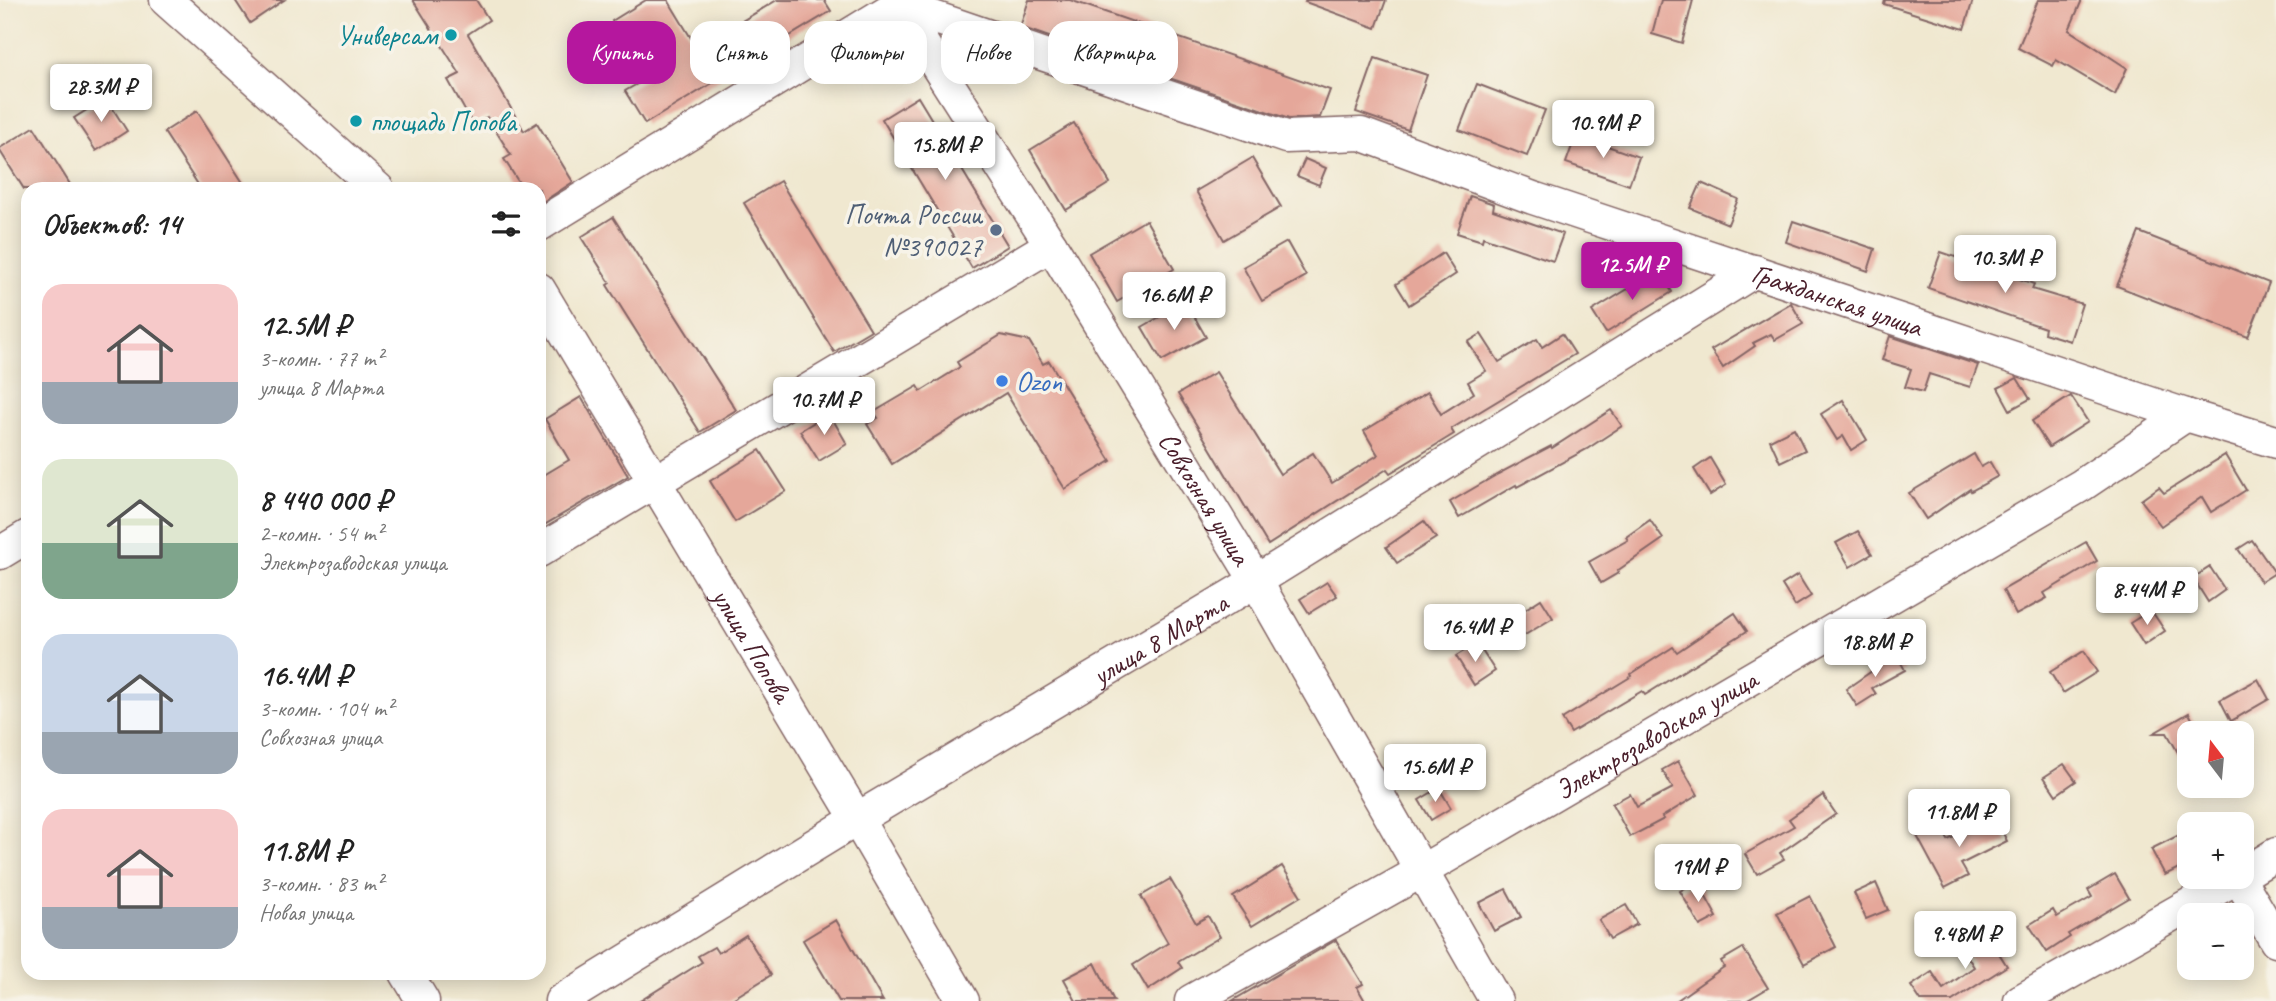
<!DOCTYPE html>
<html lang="ru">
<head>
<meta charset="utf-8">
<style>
  body { margin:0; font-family:Caveat,sans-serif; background:#f6f6f6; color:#222; height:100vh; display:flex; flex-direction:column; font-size:26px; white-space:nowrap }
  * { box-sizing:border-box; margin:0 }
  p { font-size:23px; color:#767676 }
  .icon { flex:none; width:38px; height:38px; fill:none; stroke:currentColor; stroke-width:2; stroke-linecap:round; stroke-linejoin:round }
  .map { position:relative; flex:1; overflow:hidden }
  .sheet { position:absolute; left:21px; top:182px; width:525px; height:798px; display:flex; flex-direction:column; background:#fff; border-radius:21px; box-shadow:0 4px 18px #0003 }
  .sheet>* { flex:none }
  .hud { position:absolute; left:567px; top:21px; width:665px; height:63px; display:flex; gap:14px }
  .needle { width:46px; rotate:344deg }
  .controls { position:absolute; left:2177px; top:721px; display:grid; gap:14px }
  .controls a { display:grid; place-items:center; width:77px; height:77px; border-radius:14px; background:#fff; box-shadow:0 4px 18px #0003; font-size:35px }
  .price { position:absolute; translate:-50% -60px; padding:0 16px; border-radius:7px; background:#fff; color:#222; font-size:23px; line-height:46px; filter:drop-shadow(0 2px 4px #0008) }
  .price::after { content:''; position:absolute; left:50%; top:42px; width:21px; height:16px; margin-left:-10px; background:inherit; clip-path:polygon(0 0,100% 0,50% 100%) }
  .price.on { background:#b5179e; color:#fff }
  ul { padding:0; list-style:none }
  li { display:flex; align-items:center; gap:21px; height:175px; padding:0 21px }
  li span { display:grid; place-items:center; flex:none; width:196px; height:140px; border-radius:21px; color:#555 }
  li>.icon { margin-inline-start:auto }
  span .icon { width:84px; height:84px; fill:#fffc; stroke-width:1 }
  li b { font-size:30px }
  h2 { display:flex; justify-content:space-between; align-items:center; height:84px; padding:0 21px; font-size:30px }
  .pill { padding:0 24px; border-radius:21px; background:#fff; box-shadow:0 4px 18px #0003; font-size:24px; line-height:63px }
  .pill.on { background:#b5179e; color:#fff }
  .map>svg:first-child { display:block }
  .building { fill:#e5a79a }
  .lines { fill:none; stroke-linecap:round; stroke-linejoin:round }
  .minor-casing { stroke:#846565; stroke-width:35 }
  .minor { stroke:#fff; stroke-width:32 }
  .culture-dot { fill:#0f9aa8; stroke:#f7f3e8; stroke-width:2.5 }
  .service-dot { fill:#5c6f8a; stroke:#f7f3e8; stroke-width:2.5 }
  .shop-dot { fill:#3f7fe0; stroke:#f7f3e8; stroke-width:2.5 }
  .labels { text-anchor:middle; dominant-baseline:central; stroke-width:7; stroke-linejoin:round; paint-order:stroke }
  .culture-label { font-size:28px; fill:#0d838f; stroke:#f7f3e8; text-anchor:end }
  .service-label { font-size:28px; fill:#4e5e75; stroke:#f7f3e8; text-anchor:end }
  .street-label { font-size:28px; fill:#4a1f2b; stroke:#f7f3e8 }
  .shop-label { font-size:28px; fill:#366cbe; stroke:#f7f3e8; text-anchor:start }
</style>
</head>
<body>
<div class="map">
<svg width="2276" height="1001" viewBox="0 0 2276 1001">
  <rect width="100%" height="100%" fill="#f7f3e8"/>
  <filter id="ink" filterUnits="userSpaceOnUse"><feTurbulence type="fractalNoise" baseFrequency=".0143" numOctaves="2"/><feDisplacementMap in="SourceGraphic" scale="14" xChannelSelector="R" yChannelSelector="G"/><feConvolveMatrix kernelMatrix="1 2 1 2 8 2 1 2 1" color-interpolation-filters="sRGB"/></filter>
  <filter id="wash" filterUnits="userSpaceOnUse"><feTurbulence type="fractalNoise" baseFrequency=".00686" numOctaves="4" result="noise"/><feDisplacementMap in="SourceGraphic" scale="28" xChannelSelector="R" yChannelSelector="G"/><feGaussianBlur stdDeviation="1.57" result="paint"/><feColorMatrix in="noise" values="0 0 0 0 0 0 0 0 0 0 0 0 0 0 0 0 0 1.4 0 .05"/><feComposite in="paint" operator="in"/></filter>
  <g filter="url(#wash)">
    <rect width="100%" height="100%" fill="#f0e8d0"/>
    <g id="blocks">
      <g class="building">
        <polygon points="235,0 284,0 250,23"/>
        <polygon points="413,0 476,0 489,20 468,34 524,131 537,123 573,182 541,203 539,189 523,189 504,159 511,155 487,117 473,125 448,80 460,74"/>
        <polygon points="646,0 668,0 697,48 777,0 824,0 831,11 645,124 625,91 646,79 612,21"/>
        <polygon points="1029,0 1070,0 1330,90 1320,117 1289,119 1020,27"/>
        <polygon points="1306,0 1386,0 1376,28 1305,2"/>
        <polygon points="1661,0 1693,0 1682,43 1652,34"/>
        <polygon points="1885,0 1973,0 1964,29 1884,4"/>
        <polygon points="2038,0 2082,0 2069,30 2127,68 2115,95 2056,60 2053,66 2018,48"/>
        <polygon points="1375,58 1427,75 1408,130 1356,112"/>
        <polygon points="1477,84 1545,110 1527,156 1459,130"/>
        <polygon points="918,97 1008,246 972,268 882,119"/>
        <polygon points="106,98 127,131 96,151 74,118"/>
        <polygon points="197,111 247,189 201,189 164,132"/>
        <polygon points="1074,123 1110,183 1066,210 1030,150"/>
        <polygon points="34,127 73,189 24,189 0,151 0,148"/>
        <polygon points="1576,135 1639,157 1629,185 1566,163"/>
        <polygon points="1252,158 1281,207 1224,240 1196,191"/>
        <polygon points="1305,159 1326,168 1319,185 1297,176"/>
        <polygon points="780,181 871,330 834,352 744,203"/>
        <polygon points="1701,183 1738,199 1728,224 1690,208"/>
        <polygon points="1470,196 1494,204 1493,210 1563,234 1553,261 1483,237 1482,241 1457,233"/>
        <polygon points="613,217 736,410 700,432 607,285 610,283 581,237"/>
        <polygon points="1146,220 1174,269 1117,302 1089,253"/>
        <polygon points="1793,221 1875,249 1868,271 1786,242"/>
        <polygon points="2139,232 2269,283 2248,337 2117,286"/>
        <polygon points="1287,242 1306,276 1262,301 1243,267"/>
        <polygon points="1941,252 2034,284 2032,289 2082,304 2070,341 2044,333 2045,328 1928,288"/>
        <polygon points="1443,253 1456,274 1409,305 1396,284"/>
        <polygon points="1659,270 1672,292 1606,333 1592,311"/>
        <polygon points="1186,302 1206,337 1162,361 1142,327"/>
        <polygon points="1791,303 1803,324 1775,340 1771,334 1753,343 1755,346 1723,368 1711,350"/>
        <polygon points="1481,334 1499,362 1537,339 1542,347 1562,334 1575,354 1451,429 1454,434 1390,473 1387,469 1268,545 1178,394 1216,372 1280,474 1313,453 1332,483 1378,455 1364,431 1428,392 1441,414 1474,393 1468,382 1486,371 1468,342"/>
        <polygon points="1001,335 1029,341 1043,364 1049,361 1111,461 1065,489 1006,393 892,464 867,424 878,418 874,412 918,386 921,391 960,367 957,362"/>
        <polygon points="1890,336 1978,365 1970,387 1929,374 1923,392 1905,387 1911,369 1882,360"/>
        <polygon points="2017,378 2030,399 2010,410 1998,388"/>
        <polygon points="2071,396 2088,422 2049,447 2032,421"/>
        <polygon points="581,397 628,476 539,528 539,478 569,460 545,419"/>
        <polygon points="1843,400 1867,440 1851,450 1843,436 1837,440 1821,414"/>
        <polygon points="1611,410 1622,426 1587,449 1517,487 1516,485 1459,518 1450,502 1498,474 1551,446 1552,448"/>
        <polygon points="829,413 847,444 819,461 800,431"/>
        <polygon points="1794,428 1805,450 1780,462 1770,440"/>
        <polygon points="760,450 786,491 735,522 710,481"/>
        <polygon points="1974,454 1981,467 1990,462 1998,476 1971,491 1970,489 1926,519 1909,493"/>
        <polygon points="2225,455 2246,490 2211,512 2202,497 2161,526 2141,500 2159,487 2164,493"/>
        <polygon points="1710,458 1726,485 1710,495 1694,469"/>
        <polygon points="1650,520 1663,539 1617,571 1618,573 1601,583 1589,562 1628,540 1626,537"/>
        <polygon points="1424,521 1436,538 1397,563 1386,547"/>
        <polygon points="1858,531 1872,554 1850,567 1836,543"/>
        <polygon points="2252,540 2275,573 2261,582 2238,549"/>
        <polygon points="2086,542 2097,561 2044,593 2047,598 2016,615 2003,590"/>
        <polygon points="2210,567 2225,590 2208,602 2193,578"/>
        <polygon points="1798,575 1811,596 1795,606 1782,585"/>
        <polygon points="1327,582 1337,596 1309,613 1300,599"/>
        <polygon points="1541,599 1553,618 1525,635 1513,617"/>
        <polygon points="2151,610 2165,631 2144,645 2130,623"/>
        <polygon points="1735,613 1747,631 1645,695 1642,691 1571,733 1562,719 1632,676 1631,674 1673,647 1677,652"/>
        <polygon points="1477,643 1495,671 1474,685 1456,656"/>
        <polygon points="2084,651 2097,672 2063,693 2050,672"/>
        <polygon points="1895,652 1905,670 1872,688 1876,694 1857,706 1846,689 1882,664 1880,661"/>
        <polygon points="2258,679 2269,699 2231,721 2220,700"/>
        <polygon points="2189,713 2199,733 2189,733 2189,772 2167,733 2154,733"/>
        <polygon points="1678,761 1698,795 1662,817 1664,819 1630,837 1612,804 1630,794 1637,807 1673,788 1662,770"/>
        <polygon points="2064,764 2076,781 2056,795 2044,777"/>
        <polygon points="1439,788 1451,808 1431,820 1419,800"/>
        <polygon points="1823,795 1836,814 1780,853 1784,859 1757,874 1745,854 1794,826 1789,819"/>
        <polygon points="1995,817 2007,841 1961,864 1968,876 1945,888 1917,836 1939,824 1948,840"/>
        <polygon points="2189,830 2189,863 2165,875 2151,849"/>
        <polygon points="1282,866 1301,896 1252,926 1233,897"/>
        <polygon points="2115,874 2129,898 2068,934 2070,937 2047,952 2029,925 2053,910 2057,917 2092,897 2088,890"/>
        <polygon points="1170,879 1196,923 1208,916 1220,937 1178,962 1182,968 1148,990 1133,965 1168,943 1141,896"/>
        <polygon points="1697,881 1717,917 1700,926 1680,891"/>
        <polygon points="1876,883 1888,910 1866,919 1854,893"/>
        <polygon points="1506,889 1521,917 1494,931 1479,903"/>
        <polygon points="1810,896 1836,947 1804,964 1777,913"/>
        <polygon points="1626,905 1637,924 1610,939 1599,920"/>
        <polygon points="836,920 883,1001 839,1001 803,940"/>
        <polygon points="1983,928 2007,966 1952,1001 1921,1001 1911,986 1932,972 1943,989 1974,967 1959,943"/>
        <polygon points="746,935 771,975 729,1001 640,1001 702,962 698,956 714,947 718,953"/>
        <polygon points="1336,940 1363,984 1357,987 1365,1001 1232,1001"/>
        <polygon points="1743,948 1768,988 1746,1001 1676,1001 1724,967 1721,961"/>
        <polygon points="1095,963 1114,1001 1076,1001 1064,979"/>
      </g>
    </g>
  </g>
  <g filter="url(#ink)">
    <use href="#blocks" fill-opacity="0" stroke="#846565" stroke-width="2"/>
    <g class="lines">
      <g class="minor-casing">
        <g id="minor">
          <polyline points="166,0 378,189"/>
          <path id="s1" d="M898 5 1286 137 1361 134 1533 198 2186 415 2276 442"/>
          <path id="s2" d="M898 5 1051 245 1256 581 1496 1001"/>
          <polyline points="539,225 898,5"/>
          <path id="s3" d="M539 289 857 819 963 1001"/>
          <polyline points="539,551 1051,245"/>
          <polyline points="0,553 28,536"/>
          <polyline points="2242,875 2276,854"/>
          <polyline points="2238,877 2276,941"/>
          <polyline points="406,973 423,1001"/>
          <path id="s4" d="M561 1001 857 819 1256 581 1755 271"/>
          <path id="s5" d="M1191 1001 1420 872 2082 485 2186 415"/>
          <polyline points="2020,1001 2238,877"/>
        </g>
      </g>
      <use href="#minor" class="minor"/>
    </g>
  </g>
  <g class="culture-dot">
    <circle cx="451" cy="35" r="7"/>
    <circle cx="356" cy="121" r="7"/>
  </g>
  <circle class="service-dot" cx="996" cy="230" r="7"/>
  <circle class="shop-dot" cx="1002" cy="381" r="7"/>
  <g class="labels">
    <g class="culture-label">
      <text x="437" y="35">Универсам</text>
      <text x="370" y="121" text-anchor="start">площадь Попова</text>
    </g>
    <g class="service-label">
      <text x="982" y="214">Почта России<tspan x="982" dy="32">№390027</tspan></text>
    </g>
    <g class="street-label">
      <text stroke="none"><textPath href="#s1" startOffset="989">Гражданская улица</textPath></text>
      <text stroke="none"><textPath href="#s2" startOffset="581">Совхозная улица</textPath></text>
      <text stroke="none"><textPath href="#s4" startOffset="700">улица 8 Марта</textPath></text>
      <text stroke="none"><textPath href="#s3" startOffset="415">улица Попова</textPath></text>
      <text stroke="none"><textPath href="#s5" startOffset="536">Электрозаводская улица</textPath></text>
    </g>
    <g class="shop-label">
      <text x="1016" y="381">Ozon</text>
    </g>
  </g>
</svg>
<div class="controls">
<a><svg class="needle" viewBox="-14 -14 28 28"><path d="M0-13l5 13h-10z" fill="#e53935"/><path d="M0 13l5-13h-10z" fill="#767676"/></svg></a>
<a>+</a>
<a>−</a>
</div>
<b class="price" style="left:101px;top:124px">28.3M ₽</b>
<b class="price" style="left:1603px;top:160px">10.9M ₽</b>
<b class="price" style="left:945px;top:182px">15.8M ₽</b>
<b class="price" style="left:2005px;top:295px">10.3M ₽</b>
<b class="price on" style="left:1632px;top:302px">12.5M ₽</b>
<b class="price" style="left:1174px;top:332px">16.6M ₽</b>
<b class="price" style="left:824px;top:437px">10.7M ₽</b>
<b class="price" style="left:2147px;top:627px">8.44M ₽</b>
<b class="price" style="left:1475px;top:664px">16.4M ₽</b>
<b class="price" style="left:1875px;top:679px">18.8M ₽</b>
<b class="price" style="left:1435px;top:804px">15.6M ₽</b>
<b class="price" style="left:1959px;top:849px">11.8M ₽</b>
<b class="price" style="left:1698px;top:904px">19M ₽</b>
<b class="price" style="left:1965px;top:971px">9.48M ₽</b>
<div class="hud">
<a class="pill on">Купить</a>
<a class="pill">Снять</a>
<a class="pill">Фильтры</a>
<a class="pill">Новое</a>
<a class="pill">Квартира</a>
</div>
<section class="sheet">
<h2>Объектов: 14<svg class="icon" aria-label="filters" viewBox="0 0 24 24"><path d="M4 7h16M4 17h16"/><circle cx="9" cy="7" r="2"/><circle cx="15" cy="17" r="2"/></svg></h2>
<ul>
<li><span style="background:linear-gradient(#f6c9c9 70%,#9aa5b1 0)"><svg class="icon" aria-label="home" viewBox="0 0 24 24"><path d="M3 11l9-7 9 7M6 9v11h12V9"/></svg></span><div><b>12.5M ₽</b><p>3-комн. · 77 m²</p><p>улица 8 Марта</p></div></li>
<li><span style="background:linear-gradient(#dfe7d0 60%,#7fa58c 0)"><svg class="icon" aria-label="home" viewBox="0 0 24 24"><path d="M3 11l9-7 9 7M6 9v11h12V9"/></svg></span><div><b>8 440 000 ₽</b><p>2-комн. · 54 m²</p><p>Электрозаводская улица</p></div></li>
<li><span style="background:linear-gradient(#c9d6e8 70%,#9aa5b1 0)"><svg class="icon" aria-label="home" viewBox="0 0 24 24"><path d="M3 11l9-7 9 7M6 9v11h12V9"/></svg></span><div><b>16.4M ₽</b><p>3-комн. · 104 m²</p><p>Совхозная улица</p></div></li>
<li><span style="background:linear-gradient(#f6c9c9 70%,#9aa5b1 0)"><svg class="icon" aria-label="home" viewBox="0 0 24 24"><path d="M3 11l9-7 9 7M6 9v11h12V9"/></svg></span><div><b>11.8M ₽</b><p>3-комн. · 83 m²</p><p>Новая улица</p></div></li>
</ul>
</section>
</div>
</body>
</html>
